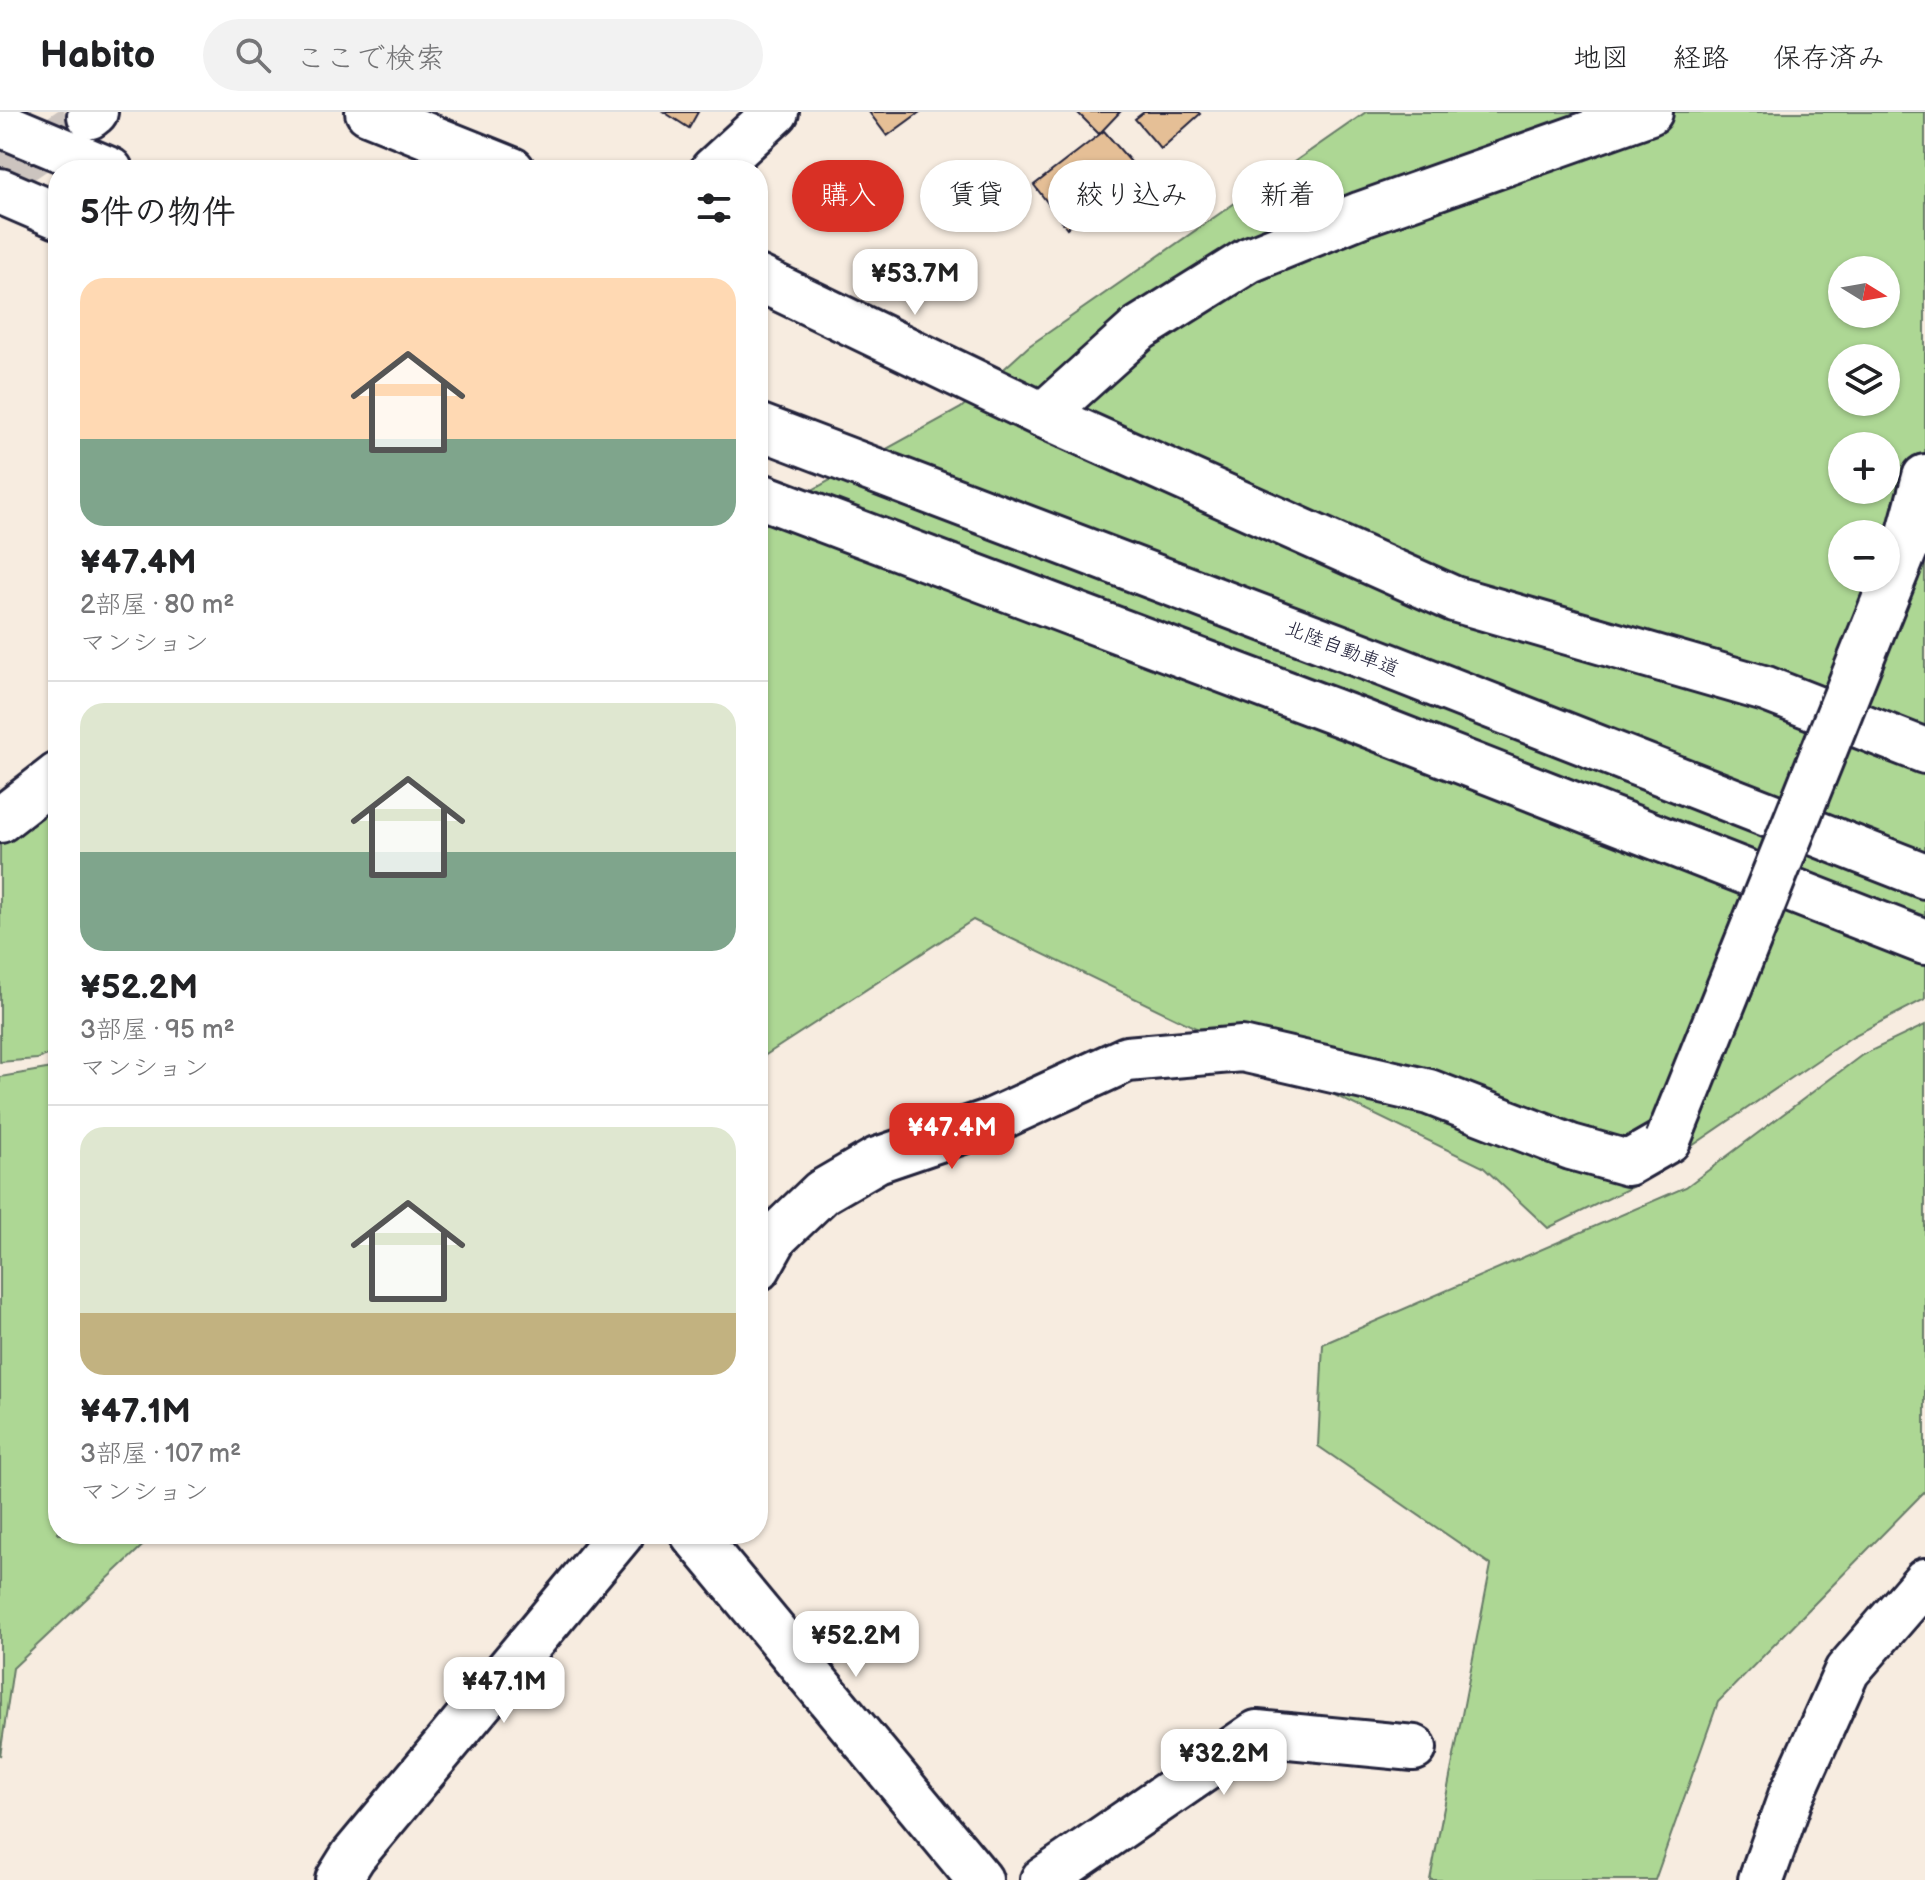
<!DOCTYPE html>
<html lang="ja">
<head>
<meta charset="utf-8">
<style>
  body { margin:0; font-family:"Balsamiq Sans","Klee One",sans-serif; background:#f2f2f2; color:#202124; height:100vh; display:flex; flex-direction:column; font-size:30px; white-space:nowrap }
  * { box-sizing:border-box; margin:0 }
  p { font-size:26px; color:#757577 }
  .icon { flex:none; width:44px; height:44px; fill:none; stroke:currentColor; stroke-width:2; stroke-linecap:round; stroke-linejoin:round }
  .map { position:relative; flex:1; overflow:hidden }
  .sheet { position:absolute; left:48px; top:48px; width:720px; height:1384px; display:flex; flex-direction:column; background:#fff; border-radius:32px; box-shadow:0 2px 6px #0004 }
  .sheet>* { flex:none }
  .guide { position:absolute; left:792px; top:48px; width:760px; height:72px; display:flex; gap:16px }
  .needle { width:52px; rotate:101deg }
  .buttons { position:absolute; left:1828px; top:144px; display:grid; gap:16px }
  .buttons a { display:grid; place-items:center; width:72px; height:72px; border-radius:50%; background:#fff; box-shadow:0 2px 6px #0004; font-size:40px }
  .price { position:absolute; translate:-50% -68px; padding:0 18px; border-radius:16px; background:#fff; color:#222; font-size:26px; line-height:52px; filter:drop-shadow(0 2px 4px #0008) }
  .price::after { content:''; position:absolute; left:50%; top:48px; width:24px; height:18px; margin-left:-12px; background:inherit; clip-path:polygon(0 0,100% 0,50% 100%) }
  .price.current { background:#d93025; color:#fff }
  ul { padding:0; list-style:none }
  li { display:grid; align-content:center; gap:16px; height:424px; padding:0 32px }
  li+li { border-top:2px solid #e0e0e0 }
  li span { display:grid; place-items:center; height:248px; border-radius:24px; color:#555 }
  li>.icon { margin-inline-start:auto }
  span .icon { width:144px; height:144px; fill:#fffc; stroke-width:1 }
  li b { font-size:34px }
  h2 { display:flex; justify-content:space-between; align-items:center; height:96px; padding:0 32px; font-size:34px }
  .chip { padding:0 28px; border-radius:36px; background:#fff; box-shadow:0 2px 6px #0004; font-size:28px; line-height:72px }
  .chip.current { background:#d93025; color:#fff }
  header { display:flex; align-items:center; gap:48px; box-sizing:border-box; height:112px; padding:0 40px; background:#fff; border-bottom:2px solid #e0e0e0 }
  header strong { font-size:38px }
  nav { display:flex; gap:44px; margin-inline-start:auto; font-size:28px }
  .search { width:560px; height:72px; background:#f2f2f2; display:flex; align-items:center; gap:20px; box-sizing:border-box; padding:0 28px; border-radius:44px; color:#757577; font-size:30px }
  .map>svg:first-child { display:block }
  .green { fill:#add794; stroke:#687c68; stroke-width:2; fill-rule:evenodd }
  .building { fill:#e5bf96; stroke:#22223b; stroke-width:2 }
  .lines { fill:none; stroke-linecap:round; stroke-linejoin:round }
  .major-tunnel { stroke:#ccc4bf; stroke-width:44; stroke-dasharray:44 22; stroke-linecap:butt }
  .minor-casing { stroke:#22223b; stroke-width:50 }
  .major-casing { stroke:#22223b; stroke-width:50 }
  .highway-casing { stroke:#22223b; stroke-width:50 }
  .minor { stroke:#fff; stroke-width:44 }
  .major { stroke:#fff; stroke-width:44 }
  .highway { stroke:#fff; stroke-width:44 }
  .minor-bridge-casing { stroke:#22223b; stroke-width:50; stroke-linecap:butt }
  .minor-bridge { stroke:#fff; stroke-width:44 }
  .labels { text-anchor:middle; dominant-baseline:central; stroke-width:7; stroke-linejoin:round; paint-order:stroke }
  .street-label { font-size:20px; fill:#22223b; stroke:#fff }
</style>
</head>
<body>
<header>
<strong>Habito</strong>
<div class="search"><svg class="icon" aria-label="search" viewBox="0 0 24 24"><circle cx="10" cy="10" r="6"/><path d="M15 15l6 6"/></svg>ここで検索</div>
<nav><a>地図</a><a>経路</a><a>保存済み</a></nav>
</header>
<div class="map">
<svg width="1925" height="1768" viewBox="0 0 1925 1768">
  <rect width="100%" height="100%" fill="#f7ece0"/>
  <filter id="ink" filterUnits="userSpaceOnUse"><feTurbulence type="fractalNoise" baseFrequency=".0125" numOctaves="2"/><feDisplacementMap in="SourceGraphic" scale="16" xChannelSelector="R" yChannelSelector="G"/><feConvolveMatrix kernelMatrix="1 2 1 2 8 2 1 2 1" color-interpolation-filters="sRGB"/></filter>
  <g filter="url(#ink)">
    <g class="green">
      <path d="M1366 0H1925V887L1853 924 1632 1075 1548 1116 1483 1055 973 808 758 948V408L961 296 1029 234ZM1842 158H1886V202H1842ZM1842 246H1886V290H1842ZM1842 334H1886V378H1842ZM1842 422H1886V466H1842Z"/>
      <polygon points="58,684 58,939 37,947 0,950 0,728"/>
      <polygon points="1925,913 1925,1379 1718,1590 1655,1768 1430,1768 1491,1453 1318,1334 1323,1232 1686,1075 1862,943"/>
      <polygon points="58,955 58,1422 155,1422 13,1556 0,1644 0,965"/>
    </g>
    <g class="building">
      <polygon points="664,0 698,0 689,16"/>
      <polygon points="869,0 920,0 887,24"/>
      <polygon points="1077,0 1120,0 1099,22"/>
      <polygon points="1144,0 1198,0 1200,2 1161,37 1135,7"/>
      <polygon points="1104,19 1137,57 1067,116 1034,73"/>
    </g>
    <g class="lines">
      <polyline class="major-tunnel" points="0,64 74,14"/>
      <g class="minor-casing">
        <g id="minor">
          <polyline points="368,0 512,58"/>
          <polyline points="713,58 776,0"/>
          <polyline points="758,166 1043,303 1454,487 1766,577 1925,639"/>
          <polyline points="1043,303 1140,216 1249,148 1362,102 1650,0"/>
          <polyline points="1907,432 1925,365"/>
          <polyline points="0,708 58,663"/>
          <polyline points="758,1156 776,1124 822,1080 877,1048 992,1009 1127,947 1242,937 1429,980 1571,1035 1628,1051 1668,1028"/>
          <polyline points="693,1422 980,1768"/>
          <polyline points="338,1768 353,1744 621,1422"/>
          <polyline points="1043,1768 1257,1621 1414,1636"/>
          <polyline points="1761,1768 1791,1684 1847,1559 1925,1469"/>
        </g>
      </g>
      <g class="major-casing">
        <polyline id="major" points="90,4 95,0"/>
      </g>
      <g class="highway-casing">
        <g id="highway">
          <polyline points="0,12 110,58"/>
          <polyline points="0,79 58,104"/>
          <polyline points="758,314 1389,554 1925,764"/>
          <polyline points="758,383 1359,609 1925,830"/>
        </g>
      </g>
      <use href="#minor" class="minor"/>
      <use href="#major" class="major"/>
      <use href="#highway" class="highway"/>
      <g class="minor-bridge-casing">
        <polyline id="minor-bridge" points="1668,1028 1907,432"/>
      </g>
      <use href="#minor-bridge" class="minor-bridge"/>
    </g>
  </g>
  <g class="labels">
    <g class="street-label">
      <text transform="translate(1342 537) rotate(21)">北陸自動車道</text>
    </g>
  </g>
</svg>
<div class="buttons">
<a><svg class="needle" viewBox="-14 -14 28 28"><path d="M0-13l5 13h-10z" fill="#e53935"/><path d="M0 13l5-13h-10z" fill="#757577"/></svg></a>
<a><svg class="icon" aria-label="layers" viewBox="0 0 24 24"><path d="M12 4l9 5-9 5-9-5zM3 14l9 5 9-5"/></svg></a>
<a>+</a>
<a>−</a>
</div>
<b class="price" style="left:915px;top:205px">¥53.7M</b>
<b class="price current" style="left:952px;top:1059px">¥47.4M</b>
<b class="price" style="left:856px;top:1567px">¥52.2M</b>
<b class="price" style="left:504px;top:1613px">¥47.1M</b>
<b class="price" style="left:1224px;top:1685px">¥32.2M</b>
<div class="guide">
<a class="chip current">購入</a>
<a class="chip">賃貸</a>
<a class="chip">絞り込み</a>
<a class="chip">新着</a>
</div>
<section class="sheet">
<h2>5件の物件<svg class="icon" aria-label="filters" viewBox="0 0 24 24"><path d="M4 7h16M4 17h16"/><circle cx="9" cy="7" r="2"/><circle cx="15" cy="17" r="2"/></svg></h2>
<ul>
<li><span style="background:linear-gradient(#ffd9b3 65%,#7fa58c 0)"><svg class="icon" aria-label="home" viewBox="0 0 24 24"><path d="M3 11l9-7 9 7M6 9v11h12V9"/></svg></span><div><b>¥47.4M</b><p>2部屋 · 80 m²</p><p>マンション</p></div></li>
<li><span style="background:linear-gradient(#dfe7d0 60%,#7fa58c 0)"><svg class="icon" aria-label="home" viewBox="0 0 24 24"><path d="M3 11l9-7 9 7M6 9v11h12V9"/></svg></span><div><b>¥52.2M</b><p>3部屋 · 95 m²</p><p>マンション</p></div></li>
<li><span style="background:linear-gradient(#dfe7d0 75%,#c2b280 0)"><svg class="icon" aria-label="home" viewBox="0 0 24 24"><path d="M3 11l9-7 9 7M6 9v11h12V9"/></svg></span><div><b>¥47.1M</b><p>3部屋 · 107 m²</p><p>マンション</p></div></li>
</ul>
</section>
</div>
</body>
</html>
